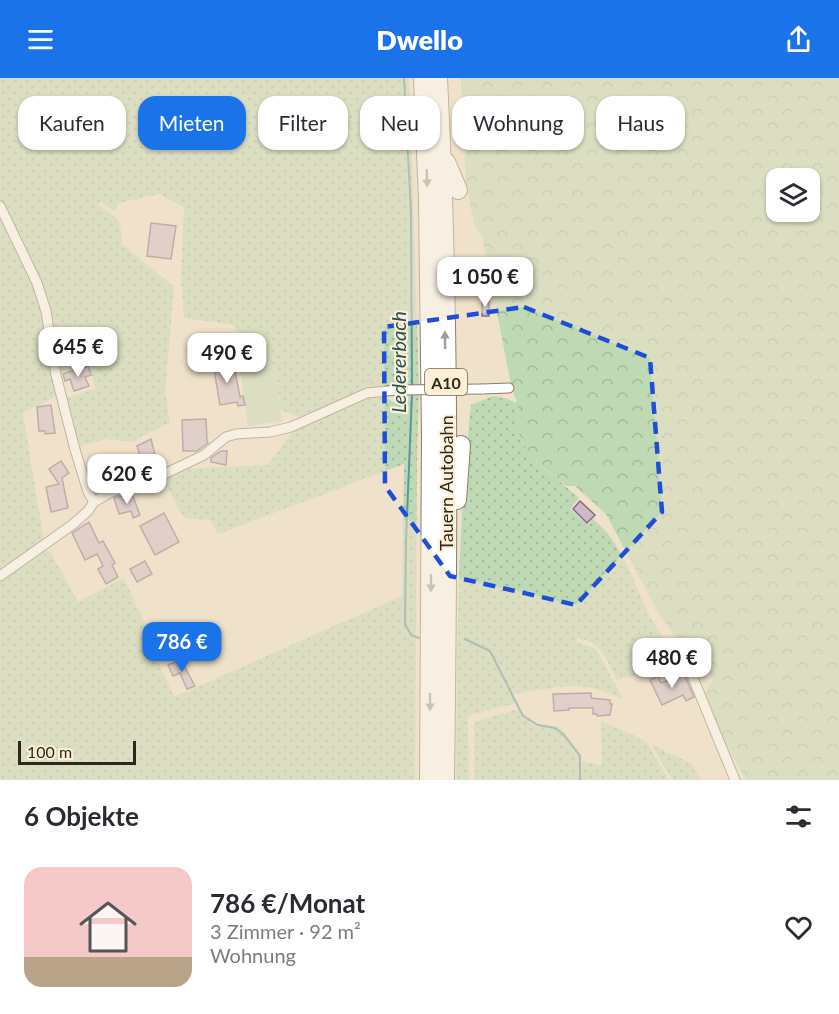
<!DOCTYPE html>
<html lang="de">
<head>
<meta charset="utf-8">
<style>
  body { margin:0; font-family:Lato,sans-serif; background:#f7f7f7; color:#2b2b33; height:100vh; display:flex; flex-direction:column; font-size:22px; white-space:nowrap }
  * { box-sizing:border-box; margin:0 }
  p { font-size:20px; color:#7c7c81 }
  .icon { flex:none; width:33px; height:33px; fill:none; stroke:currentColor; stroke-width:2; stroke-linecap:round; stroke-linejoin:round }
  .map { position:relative; height:702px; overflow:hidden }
  .panel { display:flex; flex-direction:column; background:#fff; flex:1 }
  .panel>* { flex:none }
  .banner { position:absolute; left:18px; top:18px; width:804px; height:54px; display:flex; gap:12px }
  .tools { position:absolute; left:766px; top:90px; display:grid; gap:12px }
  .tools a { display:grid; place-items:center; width:54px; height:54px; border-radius:12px; background:#fff; box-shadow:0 2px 4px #0004; font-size:30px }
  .scale { position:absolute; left:18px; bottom:15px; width:118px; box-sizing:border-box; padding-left:6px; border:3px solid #2d281f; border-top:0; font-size:16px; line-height:21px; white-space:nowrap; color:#2d281f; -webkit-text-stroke:4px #fef0d7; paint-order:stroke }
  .price { position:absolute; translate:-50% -51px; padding:0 14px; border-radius:12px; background:#fff; color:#222; font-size:20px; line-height:39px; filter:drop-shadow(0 2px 3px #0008) }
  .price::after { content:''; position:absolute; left:50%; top:36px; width:18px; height:14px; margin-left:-9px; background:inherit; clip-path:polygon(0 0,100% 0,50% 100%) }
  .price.selected { background:#1a73e8; color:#fff }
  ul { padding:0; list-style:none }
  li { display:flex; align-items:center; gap:18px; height:150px; padding:0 24px }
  li span { display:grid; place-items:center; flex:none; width:168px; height:120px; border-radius:18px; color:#555 }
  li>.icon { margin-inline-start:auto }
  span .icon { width:72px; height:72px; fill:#fffc; stroke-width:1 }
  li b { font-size:26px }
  h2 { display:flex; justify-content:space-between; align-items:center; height:72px; padding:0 24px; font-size:26px }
  .pill { padding:0 21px; border-radius:18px; background:#fff; box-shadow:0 2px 4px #0004; font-size:21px; line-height:54px }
  .pill.selected { background:#1a73e8; color:#fff }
  header { display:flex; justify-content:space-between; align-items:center; height:78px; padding:0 24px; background:#1a73e8; color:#fff; font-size:27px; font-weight:800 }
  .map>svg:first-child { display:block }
  .green { fill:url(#green-dots) }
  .forest { fill:url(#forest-crowns); fill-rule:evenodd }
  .pitch { fill:#c0d9b5 }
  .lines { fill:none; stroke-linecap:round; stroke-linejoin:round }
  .stream { stroke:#5b959f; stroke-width:2 }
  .building { fill:#cfb8cb; stroke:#826e7f; stroke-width:1.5 }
  .street-casing { stroke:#8a7e67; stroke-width:11 }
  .highway-casing { stroke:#8a7e67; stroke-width:20 }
  .street { stroke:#fff; stroke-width:9 }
  .highway { stroke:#fff; stroke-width:18 }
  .street-bridge-casing { stroke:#8a7e67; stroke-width:11; stroke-linecap:butt }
  .street-bridge { stroke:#fff; stroke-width:9 }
  .oneway { fill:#a09e9a }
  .marked { fill:none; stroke:#1d4ed8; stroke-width:4.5; stroke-dasharray:12 8; stroke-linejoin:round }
  .labels { text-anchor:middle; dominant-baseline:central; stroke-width:4.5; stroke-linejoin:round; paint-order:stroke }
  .shield { fill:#fef0d7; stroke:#6c6456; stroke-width:1.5 }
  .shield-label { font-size:16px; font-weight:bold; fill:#2d281f }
  .street-label { font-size:18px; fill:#2d281f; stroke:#fef0d7 }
  .water-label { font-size:20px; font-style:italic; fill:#20535b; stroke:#fef0d7 }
</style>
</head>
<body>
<header><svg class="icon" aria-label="menu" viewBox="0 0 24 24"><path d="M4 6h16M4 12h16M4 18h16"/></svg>Dwello<svg class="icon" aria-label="share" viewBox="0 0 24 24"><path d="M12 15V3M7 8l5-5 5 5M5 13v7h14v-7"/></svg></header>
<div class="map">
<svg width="839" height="702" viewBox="0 0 839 702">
  <defs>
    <pattern id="green-dots" width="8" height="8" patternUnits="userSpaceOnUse" patternTransform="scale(1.5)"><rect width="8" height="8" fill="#c0d9b5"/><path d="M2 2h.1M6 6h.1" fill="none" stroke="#a5ba9b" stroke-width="1.8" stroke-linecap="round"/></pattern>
    <pattern id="forest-crowns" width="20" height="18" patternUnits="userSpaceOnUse" patternTransform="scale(1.5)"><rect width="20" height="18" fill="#c0d9b5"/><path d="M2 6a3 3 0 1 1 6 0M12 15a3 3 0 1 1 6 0" fill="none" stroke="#a5ba9b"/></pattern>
  </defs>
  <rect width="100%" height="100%" fill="#f0e2ca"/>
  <g class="green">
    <path d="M0 0H409L419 308H404V298L360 314 304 340 281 332 274 288 266 289 264 277 246 280 234 247 184 240 181 201 184 129 159 116 119 125 114 133 100 123 98 127C119 141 121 140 122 166L174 209 165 314 170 344 132 364 105 361 80 368 64 321 96 310 88 287 57 296 47 228 0 122Z"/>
    <polygon points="0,133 25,182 40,224 57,318 23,335 44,463 0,495"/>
    <polygon points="379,316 395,325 395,316 419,316 417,382 415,702 0,702 0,501 45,471 51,475 78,524 124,500 143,542 157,581 174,619 402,518 404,386 218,456 210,442 184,440 162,400 181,391 268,387 296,349 361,320"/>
    <path d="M493 318 505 320 517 325 518 353 529 377 579 420 570 431 588 447 593 441C624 466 634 508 652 542 662 559 674 576 686 593L670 597 659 591 617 602C607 582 601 563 577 560V564L594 570 599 576 623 621C611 616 599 611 586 609 563 606 537 613 514 616L516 625 468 638 469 702H456C457 577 457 451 471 327Z"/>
    <polygon points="515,632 522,640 538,648 556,651 560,654 577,676 579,683 579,702 474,702 474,648 475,644"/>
    <polygon points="601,643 646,663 669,702 582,702 582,683 602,688"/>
    <polygon points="651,666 692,686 700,702 672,702"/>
  </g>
  <g class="forest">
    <path d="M461 0H839V702H746L720 655 705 614 713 603 704 583 691 582 656 531 606 436 575 408H566L529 377 518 353 517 325 511 307 482 158 474 146 466 105ZM777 100H810V134H777Z"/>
    <polygon points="404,298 404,308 379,309 360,314 358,311 369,300"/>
    <polygon points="518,631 537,646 560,649 581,675 582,702 579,702 579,684 577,676 560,654 556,651 538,648 522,640 515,632"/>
  </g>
  <polygon class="pitch" points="274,288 282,343 248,348 240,292"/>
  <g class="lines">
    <g class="stream">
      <polyline points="404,0 411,134 412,309"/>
      <polyline points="412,315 406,463 405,546 411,557 419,560"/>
      <polyline points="465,561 490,573 523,638 538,647 555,650 563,656 580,678 580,702"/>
    </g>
  </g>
  <g class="building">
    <polygon points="151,145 176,148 171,181 147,178"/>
    <rect x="482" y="222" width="7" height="16"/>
    <polygon points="233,283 240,319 243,318 245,327 238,328 237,324 220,327 213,286"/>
    <polygon points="88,288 91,297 85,299 89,308 74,313 70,301 65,303 63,296"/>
    <polygon points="51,327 55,355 45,356 45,353 39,353 37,329"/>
    <polygon points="206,341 207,363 208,365 197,373 183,373 182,342"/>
    <polygon points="151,361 156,381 143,386 137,368"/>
    <polygon points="221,373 227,373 226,387 211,384 211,380"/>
    <polygon points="61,383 69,395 62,400 68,430 51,434 46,409 59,406 49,391"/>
    <polygon points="132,416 140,437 133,440 131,433 119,436 114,420"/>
    <polygon points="580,423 595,437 587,445 573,431"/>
    <polygon points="164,435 179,464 155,477 140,448"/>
    <polygon points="89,444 99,465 103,463 115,485 112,487 118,499 106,506 98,491 103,488 97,476 85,482 72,455"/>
    <polygon points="145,483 152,496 137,504 130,491"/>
    <polygon points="181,582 195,608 187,611 180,595 173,598 168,587"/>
    <polygon points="684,596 694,619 686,623 683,617 662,627 650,602 658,598 661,605"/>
    <polygon points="591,615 591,620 610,622 610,626 612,626 610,637 597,638 597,636 593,636 593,630 569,630 569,632 554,633 553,616"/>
  </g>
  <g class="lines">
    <g class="street-casing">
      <g id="street">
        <polyline points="0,128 37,205 46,233 56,297 74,368 88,414 94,424"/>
        <polyline points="482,311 509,310"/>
        <polyline points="0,498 72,447 88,433 94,424 111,414 139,407 158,399 204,377 226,359 236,356 270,354 291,349 367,315 397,312"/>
        <polyline points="685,587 689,590 696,607 735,702"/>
      </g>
    </g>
    <g class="highway-casing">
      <g id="highway">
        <polyline points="423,0 428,122 431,359 429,702"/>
        <path d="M438 0C450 233 448 468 445 702"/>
        <polyline points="446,84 458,112"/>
        <polyline points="457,422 461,367"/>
      </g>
    </g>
    <use href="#street" class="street"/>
    <use href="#highway" class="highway"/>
    <g class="street-bridge-casing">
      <polyline id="street-bridge" points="397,312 482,311"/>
    </g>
    <use href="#street-bridge" class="street-bridge"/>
  </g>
  <defs><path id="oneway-solid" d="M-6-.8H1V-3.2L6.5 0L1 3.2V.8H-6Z" transform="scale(1.5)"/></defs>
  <g class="oneway">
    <use href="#oneway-solid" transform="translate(427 100) rotate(88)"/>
    <use href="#oneway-solid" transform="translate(445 262) rotate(-91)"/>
    <use href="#oneway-solid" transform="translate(431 505) rotate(90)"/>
    <use href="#oneway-solid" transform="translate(430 624) rotate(90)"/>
  </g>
  <path d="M0 0H839V702H0ZM524 229 650 280 662 434 576 527 450 498 385 408 384 249Z" fill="#f0e2ca" fill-opacity=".55" fill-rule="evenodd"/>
  <path class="marked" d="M524 229 650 280 662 434 576 527 450 498 385 408 384 249Z"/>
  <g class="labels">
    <rect class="shield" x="425" y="291" width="42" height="26" rx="4.5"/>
    <g class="shield-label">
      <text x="446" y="304">A10</text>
    </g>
    <g class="street-label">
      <text transform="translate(446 405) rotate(-90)">Tauern Autobahn</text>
    </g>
    <g class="water-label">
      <text transform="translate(398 284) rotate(-90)">Ledererbach</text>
    </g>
  </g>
</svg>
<div class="tools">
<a><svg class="icon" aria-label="layers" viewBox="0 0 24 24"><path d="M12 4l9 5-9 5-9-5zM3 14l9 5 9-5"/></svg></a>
</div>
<div class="scale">100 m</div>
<b class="price" style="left:485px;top:230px">1 050 €</b>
<b class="price" style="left:78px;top:300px">645 €</b>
<b class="price" style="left:227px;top:306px">490 €</b>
<b class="price" style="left:127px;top:427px">620 €</b>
<b class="price selected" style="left:182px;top:595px">786 €</b>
<b class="price" style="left:672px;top:611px">480 €</b>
<div class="banner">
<a class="pill">Kaufen</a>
<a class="pill selected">Mieten</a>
<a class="pill">Filter</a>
<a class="pill">Neu</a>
<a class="pill">Wohnung</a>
<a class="pill">Haus</a>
</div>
</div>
<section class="panel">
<h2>6 Objekte<svg class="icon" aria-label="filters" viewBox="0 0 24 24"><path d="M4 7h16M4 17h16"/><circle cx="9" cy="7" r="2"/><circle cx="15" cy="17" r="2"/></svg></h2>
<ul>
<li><span style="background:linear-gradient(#f6c9c9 75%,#b9a48a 0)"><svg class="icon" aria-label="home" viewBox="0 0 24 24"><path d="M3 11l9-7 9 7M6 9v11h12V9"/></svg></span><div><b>786 €/Monat</b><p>3 Zimmer · 92 m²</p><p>Wohnung</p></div><svg class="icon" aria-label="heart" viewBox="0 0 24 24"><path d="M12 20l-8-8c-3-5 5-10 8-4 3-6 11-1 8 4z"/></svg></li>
</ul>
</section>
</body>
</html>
